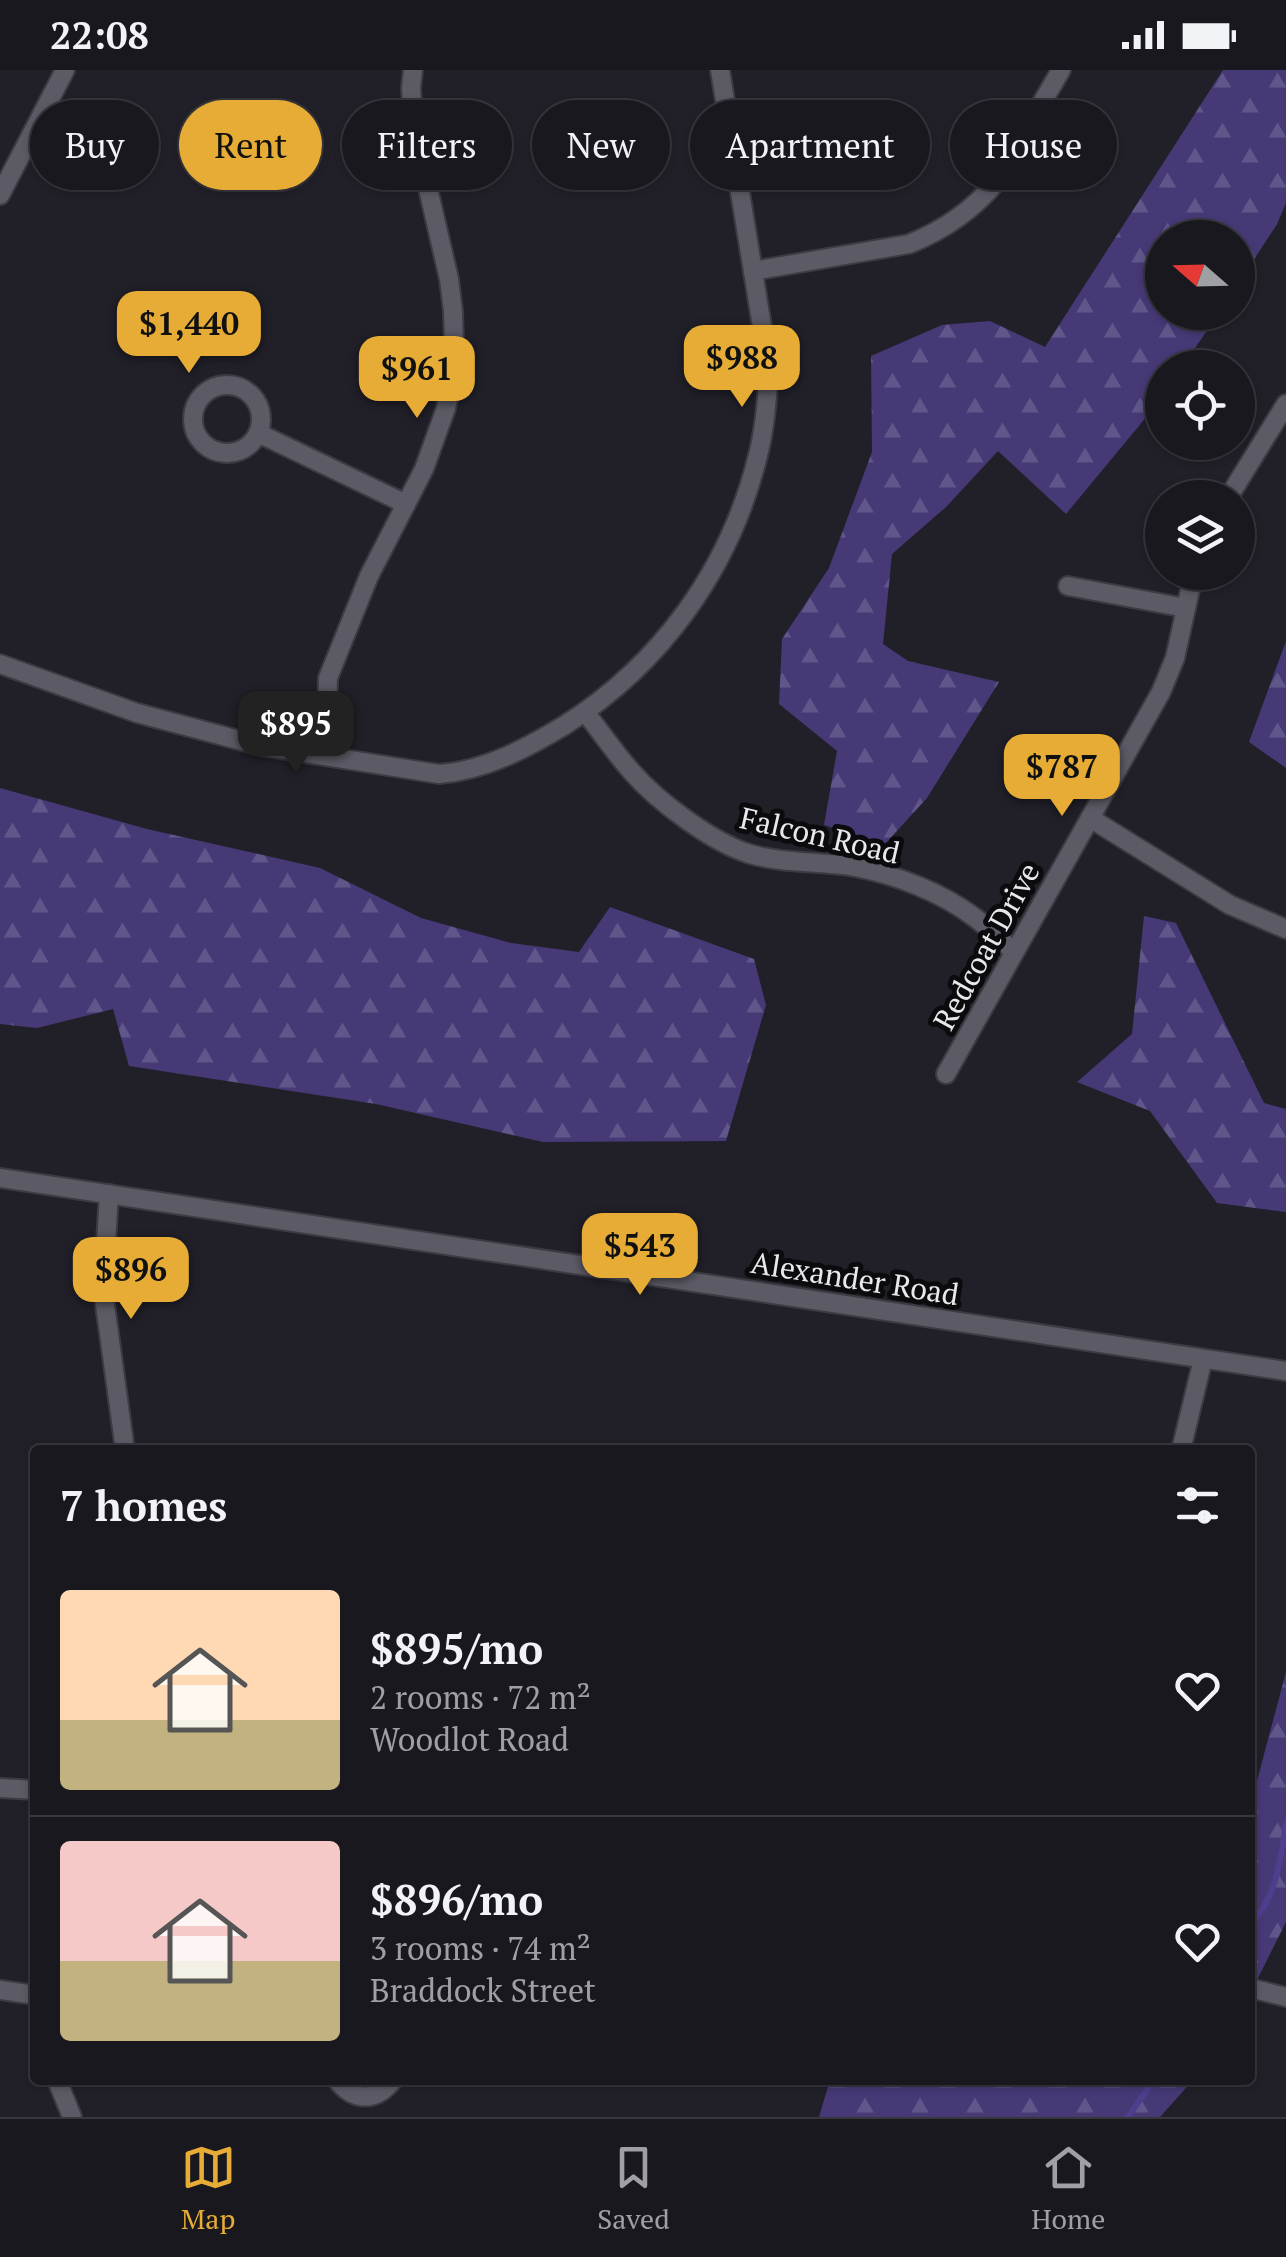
<!DOCTYPE html>
<html lang="en">
<head>
<meta charset="utf-8">
<style>
  body { margin:0; font-family:"PT Serif",serif; background:#222128; color:#f1f3f6; height:100vh; display:flex; flex-direction:column; font-size:38px; white-space:nowrap }
  * { box-sizing:border-box; margin:0 }
  p { font-size:32px; color:#9fa0a4 }
  .icon { flex:none; width:55px; height:55px; fill:none; stroke:currentColor; stroke-width:2; stroke-linecap:round; stroke-linejoin:round }
  .map { position:relative; flex:1; overflow:hidden }
  .panel { position:absolute; left:30px; top:1375px; width:1225px; height:640px; display:flex; flex-direction:column; background:#19181f; border-radius:10px; box-shadow:0 2px 8px #0004,0 0 0 2px #37373d }
  .panel>* { flex:none }
  .banner { position:absolute; left:30px; top:30px; width:1228px; height:90px; display:flex; gap:20px }
  .needle { width:65px; rotate:290deg }
  .tools { position:absolute; left:1145px; top:150px; display:grid; gap:20px }
  .tools a { display:grid; place-items:center; width:110px; height:110px; border-radius:50%; background:#19181f; box-shadow:0 2px 8px #0004,0 0 0 2px #37373d; font-size:50px }
  .price { position:absolute; translate:-50% -85px; padding:0 22px; border-radius:20px; background:#e7ac36; color:#111; font-size:32px; line-height:65px; filter:drop-shadow(0 2px 5px #0008) }
  .price::after { content:''; position:absolute; left:50%; top:60px; width:30px; height:22px; margin-left:-15px; background:inherit; clip-path:polygon(0 0,100% 0,50% 100%) }
  .price.current { background:#222; color:#fff }
  ul { padding:0; list-style:none }
  li { display:flex; align-items:center; gap:30px; height:250px; padding:0 30px }
  li+li { border-top:2px solid #37373d }
  li span { display:grid; place-items:center; flex:none; width:280px; height:200px; border-radius:10px; color:#555 }
  li>.icon { margin-inline-start:auto }
  span .icon { width:120px; height:120px; fill:#fffc; stroke-width:1 }
  li b { font-size:42px }
  h2 { display:flex; justify-content:space-between; align-items:center; height:120px; padding:0 30px; font-size:42px }
  .chip { padding:0 35px; border-radius:45px; background:#19181f; box-shadow:0 2px 8px #0004,0 0 0 2px #37373d; font-size:35px; line-height:90px }
  .chip.current { background:#e7ac36; color:#111 }
  .status { display:flex; justify-content:space-between; align-items:center; height:70px; padding:0 50px; background:#19181f; direction:ltr }
  .status svg { height:28px; fill:currentColor }
  .tab-bar { display:flex; justify-content:space-around; align-items:center; height:140px; border-top:2px solid #37373d; background:#19181f; font-size:28px; color:#9fa0a4 }
  .tab-bar a { display:grid; justify-items:center; gap:5px }
  .tab-bar .current { color:#e7ac36 }
  .map>svg:first-child { display:block }
  .forest { fill:url(#forest-firs) }
  .lines { fill:none; stroke-linecap:round; stroke-linejoin:round }
  .stream { stroke:#4f3d8d; stroke-width:6 }
  .minor-casing { stroke:#3c3b42; stroke-width:22 }
  .minor { stroke:#5b5a65; stroke-width:18 }
  .labels { text-anchor:middle; dominant-baseline:central; stroke-width:10; stroke-linejoin:round; paint-order:stroke }
  .street-label { font-size:30px; fill:#e8e7ed; stroke:#0b0b0e }
</style>
</head>
<body>
<div class="status"><b>22:08</b><svg viewBox="0 0 49 12"><path d="M0 12V9h3v3zM5 12V6h3v6zM10 12V3h3v9zM15 12V0h3v12zM26 1h20v11H26zM47 4h2v5h-2z"/></svg></div>
<div class="map">
<svg width="1286" height="2047" viewBox="0 0 1286 2047">
  <defs>
    <pattern id="forest-firs" width="22" height="20" patternUnits="userSpaceOnUse" patternTransform="scale(2.5)"><rect width="22" height="20" fill="#463976"/><path d="M5 1l3.5 6h-7zM16 11l3.5 6h-7z" fill="#61568a"/></pattern>
  </defs>
  <rect width="100%" height="100%" fill="#212029"/>
  <g class="forest">
    <polygon points="1223,0 1286,0 1286,133 1277,154 1238,214 1238,168 1162,168 1162,242 1219,243 1182,297 1162,298 1162,328 1066,444 998,381 946,437 892,484 883,574 908,591 999,612 927,728 885,774 824,755 837,681 779,634 782,569 829,498 872,382 871,286 942,255 990,251 1045,277"/>
    <polygon points="1286,571 1286,698 1249,672"/>
    <polygon points="0,718 147,759 320,798 421,848 511,873 579,882 610,837 754,889 766,935 726,1071 543,1072 376,1034 129,996 113,939 37,958 0,954"/>
    <polygon points="1144,846 1176,853 1264,1033 1286,1039 1286,1142 1217,1133 1150,1041 1077,1012 1132,964"/>
    <polygon points="1286,1602 1286,1852 1250,1924 1250,1737"/>
    <polygon points="830,2010 1193,2010 1160,2047 819,2047"/>
  </g>
  <g class="lines">
    <g class="stream">
      <path d="M1250 1855C1277 1827 1280 1790 1286 1754"/>
      <polyline points="1128,2047 1154,2010"/>
    </g>
    <g class="minor-casing">
      <g id="minor">
        <polyline points="0,125 65,0"/>
        <path d="M753 201 909 174C944 160 972 141 996 112L1061 0"/>
        <circle cx="227" cy="349" r="34"/>
        <polyline points="258,363 406,434"/>
        <polyline points="1228,428 1286,334"/>
        <polyline points="1068,516 1186,538"/>
        <path d="M0 594 137 643 261 676 439 704C484 701 527 678 565 655 661 594 729 500 757 389 765 360 767 329 769 299L720 0"/>
        <path d="M585 642C601 662 615 683 632 702 657 731 713 773 750 784 784 794 821 791 855 797 896 805 941 822 974 847 988 857 1001 870 1014 882"/>
        <polyline points="326,686 328,608 369,506 424,399 446,338 452,306 454,273 453,241 449,209 414,58 411,18 413,0"/>
        <polyline points="1090,748 1230,835 1286,859"/>
        <polyline points="946,1004 1161,622 1175,588 1194,502"/>
        <polyline points="0,1108 1286,1301"/>
        <polyline points="109,1124 103,1220 125,1380"/>
        <polyline points="1181,1380 1203,1289"/>
        <polyline points="0,1718 35,1720"/>
        <polyline points="1250,1918 1286,1927"/>
        <polyline points="0,1920 35,1925"/>
        <polyline points="57,2010 72,2047"/>
        <path d="M337 2010C354 2032 376 2032 393 2010"/>
      </g>
    </g>
    <use href="#minor" class="minor"/>
  </g>
  <g class="labels">
    <g class="street-label">
      <text transform="translate(820 765) rotate(13)">Falcon Road</text>
      <text transform="translate(986 876) rotate(-61)">Redcoat Drive</text>
      <text transform="translate(855 1208) rotate(9)">Alexander Road</text>
    </g>
  </g>
</svg>
<div class="tools">
<a><svg class="needle" viewBox="-14 -14 28 28"><path d="M0-13l5 13h-10z" fill="#e53935"/><path d="M0 13l5-13h-10z" fill="#9fa0a4"/></svg></a>
<a><svg class="icon" aria-label="locate" viewBox="0 0 24 24"><circle cx="12" cy="12" r="6"/><path d="M12 2v4M12 18v4M2 12h4M18 12h4"/></svg></a>
<a><svg class="icon" aria-label="layers" viewBox="0 0 24 24"><path d="M12 4l9 5-9 5-9-5zM3 14l9 5 9-5"/></svg></a>
</div>
<b class="price" style="left:189px;top:306px">$1,440</b>
<b class="price" style="left:742px;top:340px">$988</b>
<b class="price" style="left:417px;top:351px">$961</b>
<b class="price current" style="left:296px;top:706px">$895</b>
<b class="price" style="left:1062px;top:749px">$787</b>
<b class="price" style="left:640px;top:1228px">$543</b>
<b class="price" style="left:131px;top:1252px">$896</b>
<div class="banner">
<a class="chip">Buy</a>
<a class="chip current">Rent</a>
<a class="chip">Filters</a>
<a class="chip">New</a>
<a class="chip">Apartment</a>
<a class="chip">House</a>
</div>
<section class="panel">
<h2>7 homes<svg class="icon" aria-label="filters" viewBox="0 0 24 24"><path d="M4 7h16M4 17h16"/><circle cx="9" cy="7" r="2"/><circle cx="15" cy="17" r="2"/></svg></h2>
<ul>
<li><span style="background:linear-gradient(#ffd9b3 65%,#c2b280 0)"><svg class="icon" aria-label="home" viewBox="0 0 24 24"><path d="M3 11l9-7 9 7M6 9v11h12V9"/></svg></span><div><b>$895/mo</b><p>2 rooms · 72 m²</p><p>Woodlot Road</p></div><svg class="icon" aria-label="heart" viewBox="0 0 24 24"><path d="M12 20l-8-8c-3-5 5-10 8-4 3-6 11-1 8 4z"/></svg></li>
<li><span style="background:linear-gradient(#f6c9c9 60%,#c2b280 0)"><svg class="icon" aria-label="home" viewBox="0 0 24 24"><path d="M3 11l9-7 9 7M6 9v11h12V9"/></svg></span><div><b>$896/mo</b><p>3 rooms · 74 m²</p><p>Braddock Street</p></div><svg class="icon" aria-label="heart" viewBox="0 0 24 24"><path d="M12 20l-8-8c-3-5 5-10 8-4 3-6 11-1 8 4z"/></svg></li>
</ul>
</section>
</div>
<nav class="tab-bar">
<a class="current"><svg class="icon" aria-label="map" viewBox="0 0 24 24"><path d="M3 6l6-2 6 2 6-2v14l-6 2-6-2-6 2zM9 4v14M15 6v14"/></svg>Map</a>
<a><svg class="icon" aria-label="saved" viewBox="0 0 24 24"><path d="M7 4h10v16l-5-4-5 4z"/></svg>Saved</a>
<a><svg class="icon" aria-label="home" viewBox="0 0 24 24"><path d="M3 11l9-7 9 7M6 9v11h12V9"/></svg>Home</a>
</nav>
</body>
</html>
